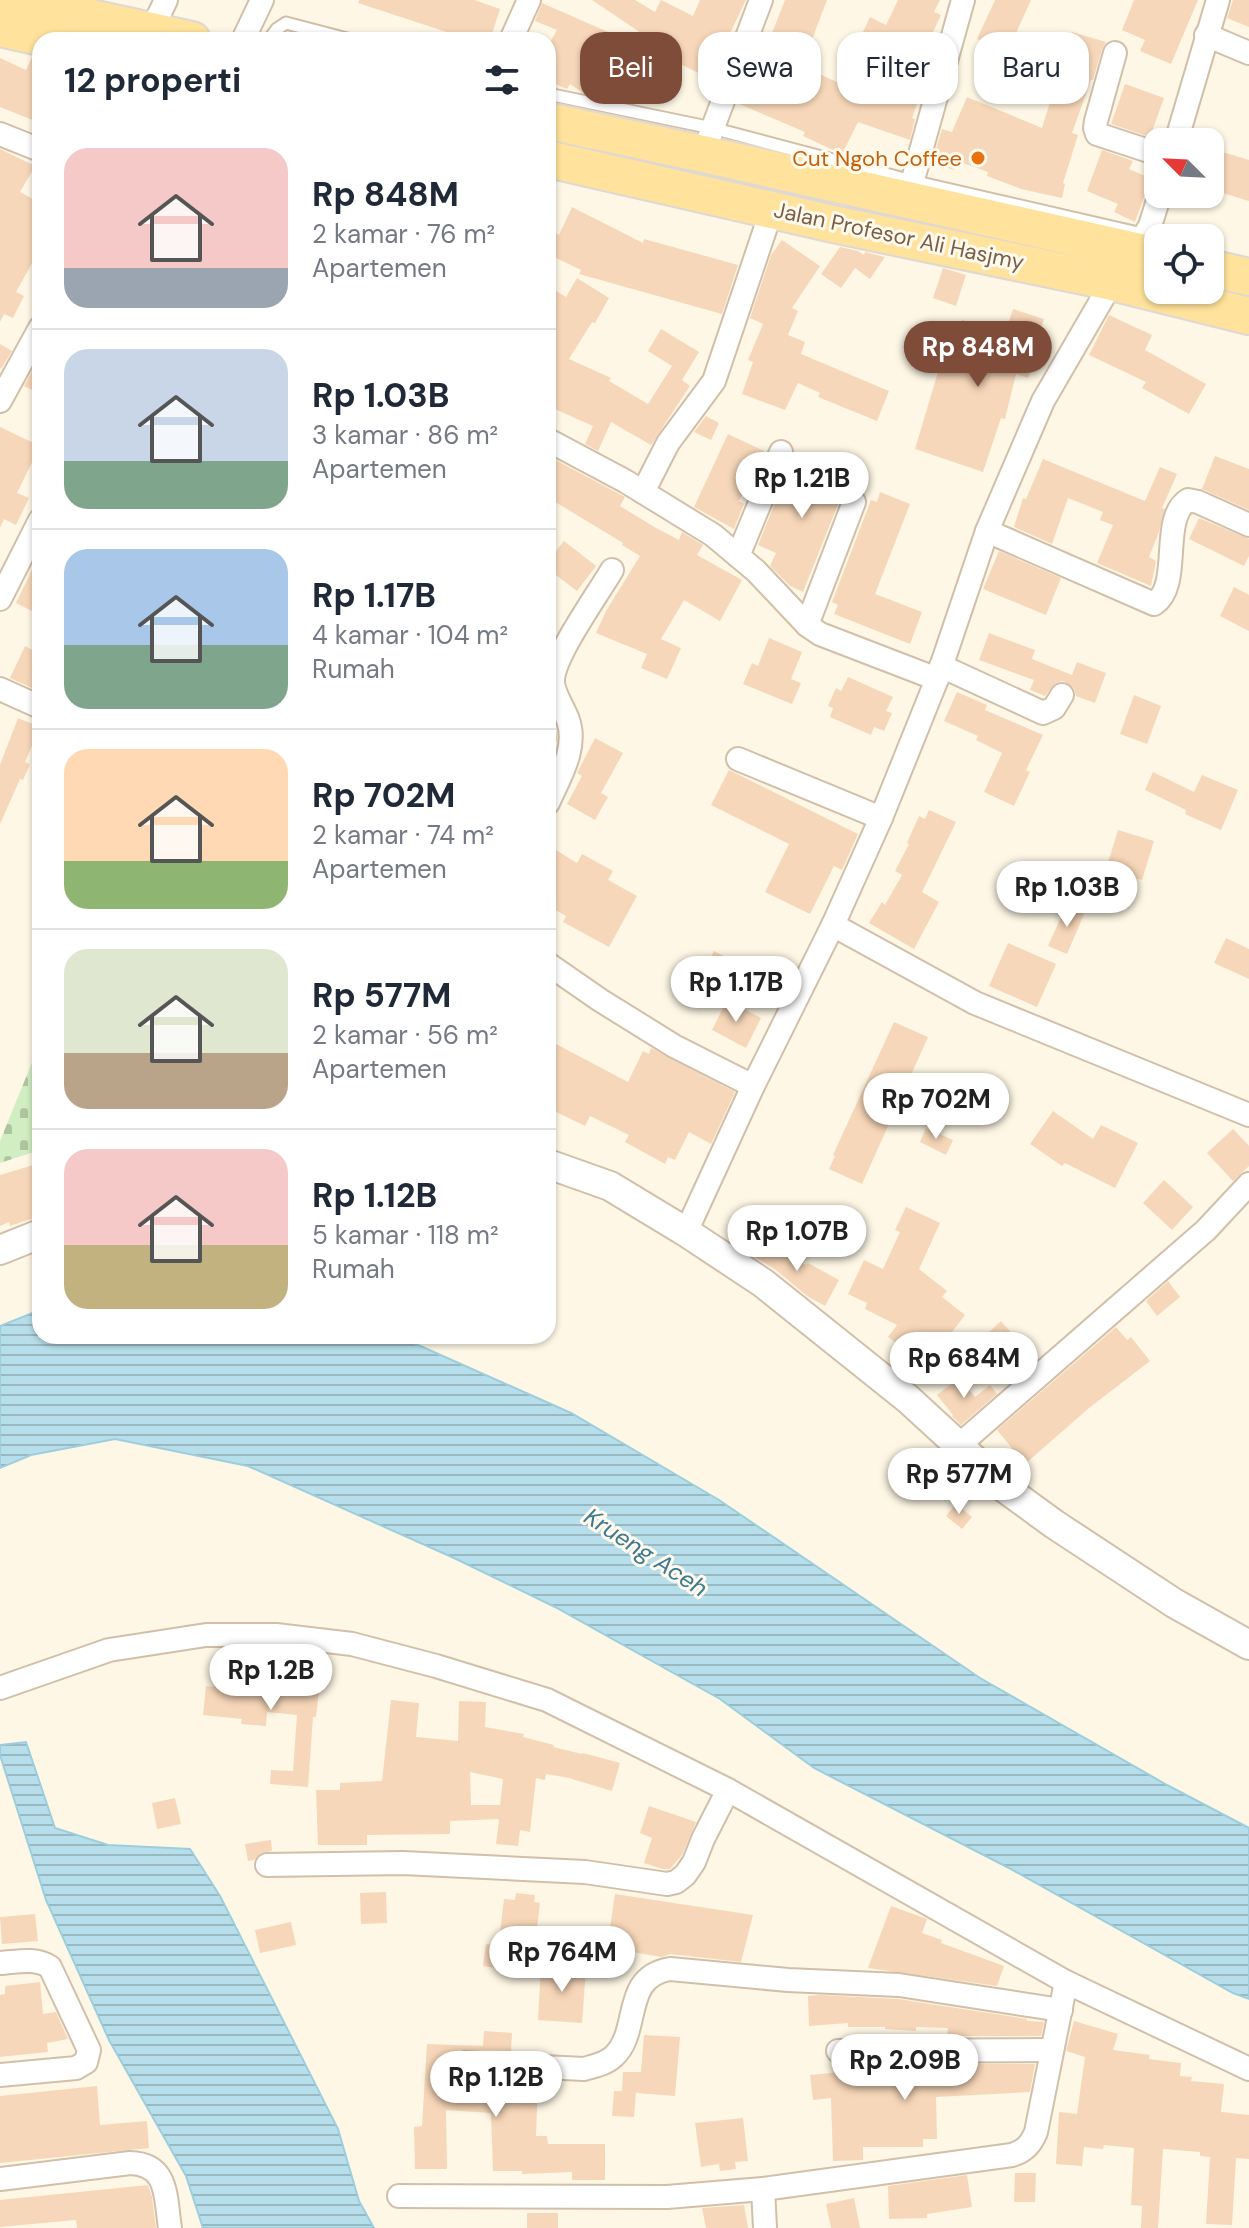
<!DOCTYPE html>
<html lang="id">
<head>
<meta charset="utf-8">
<style>
  body { margin:0; font-family:"DM Sans",sans-serif; background:#f2f2f3; color:#1f2937; height:100vh; display:flex; flex-direction:column; font-size:30px; white-space:nowrap }
  * { box-sizing:border-box; margin:0 }
  p { font-size:26px; color:#747a83 }
  .icon { flex:none; width:44px; height:44px; fill:none; stroke:currentColor; stroke-width:2; stroke-linecap:round; stroke-linejoin:round }
  .map { position:relative; flex:1; overflow:hidden }
  .details { position:absolute; left:32px; top:32px; width:524px; height:1312px; display:flex; flex-direction:column; background:#fff; border-radius:24px; box-shadow:0 2px 6px #0004 }
  .details>* { flex:none }
  .guide { position:absolute; left:580px; top:32px; width:548px; height:72px; display:flex; gap:16px }
  .needle { width:52px; rotate:294deg }
  .tools { position:absolute; left:1144px; top:128px; display:grid; gap:16px }
  .tools a { display:grid; place-items:center; width:80px; height:80px; border-radius:16px; background:#fff; box-shadow:0 2px 6px #0004; font-size:40px }
  .price { position:absolute; translate:-50% -68px; padding:0 18px; border-radius:28px; background:#fff; color:#222; font-size:26px; line-height:52px; filter:drop-shadow(0 2px 4px #0008) }
  .price::after { content:''; position:absolute; left:50%; top:48px; width:24px; height:18px; margin-left:-12px; background:inherit; clip-path:polygon(0 0,100% 0,50% 100%) }
  .price.on { background:#7f4c3a; color:#fff }
  ul { padding:0; list-style:none }
  li { display:flex; align-items:center; gap:24px; height:200px; padding:0 32px }
  li+li { border-top:2px solid #e0e1e3 }
  li span { display:grid; place-items:center; flex:none; width:224px; height:160px; border-radius:24px; color:#555 }
  li>.icon { margin-inline-start:auto }
  span .icon { width:96px; height:96px; fill:#fffc; stroke-width:1 }
  li b { font-size:34px }
  h2 { display:flex; justify-content:space-between; align-items:center; height:96px; padding:0 32px; font-size:34px }
  .tag { padding:0 28px; border-radius:24px; background:#fff; box-shadow:0 2px 6px #0004; font-size:28px; line-height:72px }
  .tag.on { background:#7f4c3a; color:#fff }
  .map>svg:first-child { display:block }
  .cemetery { fill:url(#cemetery-stones) }
  .water { fill:url(#water-rules); stroke:#9ccedd; stroke-width:2 }
  .building { fill:#f7d7b9; fill-rule:evenodd }
  .lines { fill:none; stroke-linecap:round; stroke-linejoin:round }
  .service-casing { stroke:#d2bfa9; stroke-width:15 }
  .minor-casing { stroke:#d2bfa9; stroke-width:26 }
  .tertiary-casing { stroke:#d2bfa9; stroke-width:32 }
  .primary-casing { stroke:#dfd8d3; stroke-width:40 }
  .service { stroke:#fff; stroke-width:11 }
  .minor { stroke:#fff; stroke-width:22 }
  .tertiary { stroke:#fff; stroke-width:28 }
  .primary { stroke:#ffe29b; stroke-width:36 }
  .food-dot { fill:#e8710a; stroke:#fffaed; stroke-width:3 }
  .labels { text-anchor:middle; dominant-baseline:central; stroke-width:6; stroke-linejoin:round; paint-order:stroke }
  .food-label { font-size:22px; fill:#c56008; stroke:#fffaed; text-anchor:end }
  .street-label { font-size:22px; fill:#7b5e47; stroke:#fffaed }
  .water-label { font-size:24px; font-style:italic; fill:#3e7b90; stroke:#fffaed }
</style>
</head>
<body>
<div class="map">
<svg width="1249" height="2228" viewBox="0 0 1249 2228">
  <defs>
    <pattern id="cemetery-stones" width="16" height="16" patternUnits="userSpaceOnUse" patternTransform="scale(2)"><rect width="16" height="16" fill="#d0eec1"/><path d="M2 7V4a2 2 0 0 1 4 0v3zM10 15v-3a2 2 0 0 1 4 0v3z" fill="#aec49f"/></pattern>
    <pattern id="water-rules" width="6" height="5" patternUnits="userSpaceOnUse" patternTransform="scale(2)"><rect width="6" height="5" fill="#b7dfeb"/><path d="M0 2.5h6" fill="none" stroke="#9ab8c0"/></pattern>
  </defs>
  <rect width="100%" height="100%" fill="#fef7e5"/>
  <polygon class="cemetery" points="40,1043 40,1150 0,1163 0,1141"/>
  <g class="water">
    <polygon points="40,1310 40,1336 398,1336 571,1413 719,1500 980,1678 1167,1785 1249,1828 1249,1999 1233,1993 1009,1868 814,1768 720,1699 555,1607 454,1558 248,1466 115,1439 31,1455 0,1468 0,1326"/>
    <polygon points="26,1742 55,1828 108,1845 190,1849 220,1896 338,2129 359,2201 374,2228 203,2228 186,2176 109,2040 46,1900 0,1755 0,1745"/>
  </g>
  <g class="building">
    <polygon points="359,0 474,0 500,9 490,40 471,40 358,3"/>
    <polygon points="592,0 635,0 655,12 661,0 693,16 700,0 746,0 719,56 724,59 715,81 639,44 644,35"/>
    <polygon points="785,0 827,0 802,66 839,83 870,17 886,25 898,0 940,0 934,12 941,15 928,43 935,46 914,91 921,93 912,118 915,119 910,140 858,122 842,154 803,136 805,132 737,103 750,70 759,74 774,40 770,38"/>
    <polygon points="995,0 1031,0 1007,53 977,39"/>
    <polygon points="1134,0 1198,0 1171,64 1140,51 1145,40 1122,30"/>
    <polygon points="1233,0 1249,0 1249,27 1227,18"/>
    <polygon points="542,3 640,46 625,71 637,79 626,96 605,82 597,95 583,93 570,84 567,89 548,81 548,46 557,30 535,21"/>
    <polygon points="1072,32 1106,42 1102,49 1093,80 1091,80 1072,133 1078,135 1063,183 1065,184 1062,198 1021,189 987,176 988,172 957,161 954,170 932,162 942,129 952,132 967,97 1042,128"/>
    <polygon points="32,57 40,59 40,123 0,107 0,58 26,70"/>
    <polygon points="1125,84 1164,98 1150,137 1111,124"/>
    <polygon points="0,149 35,166 20,192 40,203 40,249 16,292 24,296 13,318 4,314 0,322"/>
    <polygon points="1102,150 1133,161 1129,169 1154,180 1147,189 1135,222 1114,212 1118,204 1087,191"/>
    <polygon points="1216,150 1249,160 1249,201 1210,189 1210,170"/>
    <polygon points="572,207 643,243 644,239 738,265 722,314 579,274 581,270 548,254 548,230 559,235"/>
    <polygon points="782,240 820,266 792,308 798,311 788,335 805,342 801,354 889,391 877,421 818,397 820,393 798,383 785,410 742,394 753,362 748,360 763,324 750,318 771,255"/>
    <polygon points="840,247 858,251 864,255 865,252 885,257 870,279 855,268 841,288 821,274"/>
    <polygon points="943,268 966,275 956,306 933,298"/>
    <polygon points="577,278 609,298 595,323 592,322 569,359 611,378 609,381 648,404 672,366 648,351 661,329 699,352 682,380 690,386 651,445 611,422 598,451 585,444 593,426 548,406 548,286 566,297"/>
    <polygon points="1013,309 1044,319 1035,347 1039,348 1028,378 1016,374 1005,419 1001,418 983,472 915,449 941,362 949,365 962,320 1005,332"/>
    <polygon points="1109,315 1152,335 1145,350 1206,384 1189,414 1142,388 1146,382 1089,355"/>
    <polygon points="0,344 12,351 1,369 0,368"/>
    <polygon points="36,364 40,366 40,394 24,386"/>
    <polygon points="706,416 719,423 711,440 694,432"/>
    <polygon points="0,427 40,446 17,493 29,498 16,525 4,519 0,528"/>
    <polygon points="728,434 764,451 739,501 744,504 734,529 694,507"/>
    <polygon points="548,456 625,497 620,506 656,528 679,540 682,532 703,545 697,555 742,580 720,621 684,600 661,639 681,648 667,679 641,668 647,654 596,633 606,611 640,556 622,545 623,543 552,500 554,498 548,494"/>
    <polygon points="794,456 849,481 846,491 841,497 803,592 790,586 770,566 776,553 758,545"/>
    <polygon points="1215,456 1249,469 1249,510 1202,489"/>
    <polygon points="1043,459 1145,501 1160,467 1177,474 1162,508 1165,509 1159,532 1149,557 1156,561 1151,586 1097,563 1113,525 1100,520 1103,512 1068,498 1052,544 1014,527 1023,498 1026,499"/>
    <polygon points="880,492 910,504 875,594 922,612 910,644 834,614 838,605 832,602 871,500 877,502"/>
    <polygon points="1199,518 1249,539 1249,556 1244,566 1189,539"/>
    <polygon points="564,541 596,566 577,591 548,569 548,561"/>
    <polygon points="999,551 1061,578 1046,615 983,589"/>
    <polygon points="40,553 40,615 16,603"/>
    <polygon points="1234,587 1249,595 1249,631 1220,616"/>
    <polygon points="989,633 1035,650 1032,659 1072,675 1077,662 1106,673 1095,703 1076,696 1074,688 1063,681 1055,683 1045,696 1030,690 1034,680 979,660"/>
    <polygon points="769,638 802,652 791,679 801,683 792,704 743,684 752,663 758,666"/>
    <polygon points="25,646 40,654 40,672 32,688 10,678"/>
    <polygon points="848,677 893,697 886,711 892,713 884,731 874,727 871,735 830,717 833,708 828,706 836,688 841,691"/>
    <polygon points="957,692 987,705 985,710 1043,735 1026,770 1030,772 1014,806 984,792 1002,753 976,740 978,736 944,721"/>
    <polygon points="1134,695 1161,706 1147,744 1120,734"/>
    <polygon points="548,716 552,717 555,724 557,740 548,762"/>
    <polygon points="18,718 40,727 25,762 30,764 23,780 20,779 0,824 0,765"/>
    <polygon points="595,738 623,753 601,793 608,797 595,820 567,804 582,776 577,773"/>
    <polygon points="729,770 858,834 842,870 834,866 810,914 765,892 789,844 711,805"/>
    <polygon points="1153,772 1194,792 1202,775 1238,790 1221,830 1185,814 1186,810 1145,790"/>
    <polygon points="929,810 956,822 922,892 939,902 914,949 869,923 882,902 885,905 902,875 895,871 909,844 907,843 919,816 925,819"/>
    <polygon points="1118,830 1154,841 1142,880 1106,869"/>
    <polygon points="548,845 577,863 582,854 613,871 608,880 637,896 609,947 563,922 566,916 548,906"/>
    <polygon points="1067,904 1085,912 1067,954 1048,946"/>
    <polygon points="1226,938 1249,949 1249,979 1214,963"/>
    <polygon points="1008,943 1056,964 1037,1007 989,986"/>
    <polygon points="714,951 743,966 728,994 699,979"/>
    <polygon points="727,1000 761,1018 746,1048 712,1030"/>
    <polygon points="894,1022 928,1037 862,1184 829,1169 835,1156 833,1155"/>
    <polygon points="556,1044 628,1082 643,1051 649,1054 651,1048 735,1092 711,1144 689,1132 675,1160 668,1157 665,1164 625,1142 629,1135 590,1116 585,1126 548,1108 548,1059"/>
    <polygon points="1053,1111 1093,1139 1101,1125 1138,1143 1115,1188 1065,1163 1062,1166 1030,1144"/>
    <polygon points="926,1128 953,1140 946,1155 920,1142"/>
    <polygon points="1233,1129 1249,1146 1249,1166 1233,1181 1207,1153"/>
    <polygon points="40,1163 40,1216 10,1226 9,1222 0,1226 0,1175"/>
    <polygon points="1164,1180 1193,1207 1172,1230 1143,1203"/>
    <polygon points="906,1207 940,1223 919,1269 947,1291 942,1297 965,1315 940,1348 933,1342 924,1353 917,1348 912,1354 888,1337 897,1325 865,1309 867,1303 848,1294 864,1260 883,1269 900,1232 895,1230"/>
    <polygon points="750,1239 806,1265 808,1263 839,1280 825,1306 807,1296 776,1270 745,1251"/>
    <polygon points="1168,1281 1180,1297 1157,1316 1146,1301"/>
    <polygon points="1001,1321 1020,1343 1008,1354 988,1333"/>
    <polygon points="1116,1327 1127,1340 1131,1337 1150,1361 1089,1408 1025,1464 997,1430"/>
    <polygon points="959,1378 975,1397 990,1385 997,1394 961,1425 952,1416 953,1415 937,1395"/>
    <polygon points="956,1504 972,1517 962,1529 946,1516"/>
    <polygon points="236,1669 271,1672 271,1677 320,1682 316,1717 313,1717 308,1787 270,1784 271,1770 293,1771 297,1715 267,1712 266,1726 241,1724 242,1719 203,1715 206,1686 234,1689"/>
    <path d="M391 1700 419 1703 416 1737 458 1741 459 1701 486 1702 485 1727 524 1734 523 1737 554 1745 553 1747 582 1754 583 1753 620 1763 612 1791 569 1778 546 1774 545 1780 536 1778 530 1832 520 1830 518 1846 496 1844 499 1819 450 1821V1834L367 1835V1845H318L316 1790H340V1783L382 1781ZM470 1772 503 1779 500 1805H471Z"/>
    <polygon points="175,1798 181,1824 157,1829 152,1803"/>
    <polygon points="649,1806 696,1822 682,1855 670,1869 662,1869 644,1863 652,1838 640,1833"/>
    <polygon points="271,1840 272,1851 261,1853 254,1860 248,1861 245,1844"/>
    <polygon points="386,1892 387,1923 361,1924 360,1893"/>
    <polygon points="516,1893 535,1895 534,1902 540,1903 535,1946 499,1941 504,1899 515,1900"/>
    <polygon points="615,1894 753,1915 741,1962 670,1954 662,1957 607,1948"/>
    <polygon points="891,1906 927,1919 922,1933 942,1940 941,1943 1004,1966 997,1986 868,1968"/>
    <polygon points="35,1914 38,1941 2,1944 0,1917"/>
    <polygon points="291,1922 296,1945 260,1953 255,1930"/>
    <polygon points="486,1944 505,1947 503,1969 483,1966"/>
    <polygon points="541,1966 586,1969 582,2023 538,2020"/>
    <polygon points="40,1982 43,2014 56,2012 68,2039 47,2043 48,2052 0,2057 0,1995 5,1994 5,1986"/>
    <polygon points="819,1995 898,1999 1027,2019 1027,2021 1044,2022 1041,2036 947,2036 948,2028 916,2027 916,2031 885,2029 885,2027 848,2027 848,2023 809,2026 808,1996"/>
    <polygon points="1074,2021 1118,2034 1113,2050 1150,2055 1149,2059 1181,2063 1180,2076 1192,2077 1191,2081 1224,2084 1221,2112 1249,2115 1249,2159 1236,2158 1232,2225 1206,2224 1210,2157 1200,2156 1200,2152 1163,2149 1158,2228 1141,2228 1142,2206 1131,2205 1134,2148 1104,2145 1103,2149 1084,2147 1082,2166 1056,2164 1059,2112 1077,2114 1085,2057 1066,2051"/>
    <polygon points="484,2031 512,2033 511,2051 459,2050 453,2056 451,2063 453,2070 458,2075 464,2077 538,2081 536,2136 547,2136 548,2144 605,2144 605,2180 572,2180 572,2172 522,2174 522,2171 493,2171 491,2113 446,2110 447,2169 415,2169 414,2127 422,2126 427,2044 483,2046"/>
    <polygon points="644,2035 680,2037 675,2096 636,2093 634,2117 612,2116 614,2091 622,2091 623,2072 641,2072"/>
    <polygon points="946,2064 1035,2064 1030,2092 936,2097 937,2139 923,2139 923,2147 863,2147 863,2160 833,2161 831,2098 813,2100 810,2075 861,2070 861,2071 946,2067"/>
    <polygon points="97,2086 100,2125 147,2121 149,2148 0,2163 0,2096"/>
    <polygon points="743,2118 748,2161 735,2162 736,2169 720,2171 719,2164 701,2167 695,2123"/>
    <polygon points="1015,2173 1036,2173 1035,2202 1014,2202"/>
    <polygon points="967,2175 972,2207 927,2214 927,2218 889,2219 888,2186"/>
    <polygon points="148,2185 152,2197 156,2228 77,2228 76,2220 0,2227 0,2200"/>
    <polygon points="854,2198 860,2228 831,2228 826,2204"/>
    <polygon points="744,2205 748,2228 706,2228 702,2208"/>
    <rect x="527" y="2213" width="31" height="15"/>
  </g>
  <g class="lines">
    <g class="service-casing">
      <g id="service">
        <polyline points="269,40 277,29 286,23 351,40"/>
        <polyline points="548,94 712,128 912,181 1147,235"/>
      </g>
    </g>
    <g class="minor-casing">
      <g id="minor">
        <polyline points="151,31 166,0"/>
        <polyline points="1206,35 1249,53"/>
        <polyline points="243,40 262,0"/>
        <polyline points="511,40 529,0"/>
        <polyline points="1115,53 1096,121 1095,128 1097,134 1158,154"/>
        <polyline points="0,134 40,150"/>
        <polyline points="1176,142 1218,0"/>
        <polyline points="703,154 761,0"/>
        <polyline points="907,201 963,0"/>
        <polyline points="1135,251 1150,226 1160,194"/>
        <polyline points="0,401 40,328"/>
        <polyline points="548,440 625,481 713,535 756,571 807,625 820,634 937,679"/>
        <polyline points="643,492 668,443 714,381 772,209"/>
        <path d="M987 531 1154 604C1183 585 1159 519 1188 500L1198 502 1249 525"/>
        <polyline points="738,556 781,452"/>
        <polyline points="0,599 40,520"/>
        <polyline points="807,625 854,502"/>
        <polyline points="941,666 1043,713 1054,708 1062,695"/>
        <polyline points="0,689 40,707"/>
        <polyline points="738,759 881,818"/>
        <path d="M548 803C559 778 578 748 568 720 564 708 552 692 553 680 554 655 598 594 612 570"/>
        <polyline points="833,925 975,1003 1249,1115"/>
        <polyline points="548,964 600,1000 674,1046 753,1086"/>
        <polyline points="686,1232 753,1086 833,925 881,818 937,679 987,531 1043,401 1112,282"/>
        <polyline points="958,1446 1206,1230 1249,1184"/>
        <polyline points="0,1688 109,1650 206,1635 276,1635 352,1644 436,1666 547,1700 728,1790 1066,1982 1249,2069"/>
        <polyline points="267,1865 403,1863 585,1872 667,1884 676,1882 685,1875 694,1862 703,1839 728,1790"/>
        <path d="M0 1963C17 1962 35 1957 50 1967L89 2050 86 2062 76 2068 0 2075"/>
        <polyline points="838,2051 1051,2050"/>
        <path d="M465 2063 584 2069C594 2066 606 2064 614 2056 641 2031 621 1977 670 1969L788 1980 899 1985 1061 2010"/>
        <path d="M0 2179 130 2163C169 2164 165 2197 170 2228"/>
        <polyline points="763,2189 765,2228"/>
        <path d="M399 2196 667 2197 763 2189 1012 2155C1025 2151 1031 2144 1036 2132L1066 1982"/>
      </g>
    </g>
    <g class="tertiary-casing">
      <g id="tertiary">
        <polyline points="548,1164 610,1186 686,1232 763,1283 908,1399 1006,1489 1054,1524 1174,1603 1249,1645"/>
        <polyline points="0,1250 40,1234"/>
      </g>
    </g>
    <g class="primary-casing">
      <g id="primary">
        <polyline points="9,0 192,40"/>
        <polyline points="0,28 53,40"/>
        <polyline points="548,121 703,154 1158,256"/>
        <polyline points="548,159 833,224 1112,282 1249,316"/>
        <polyline points="1210,268 1249,277"/>
      </g>
    </g>
    <use href="#service" class="service"/>
    <use href="#minor" class="minor"/>
    <use href="#tertiary" class="tertiary"/>
    <use href="#primary" class="primary"/>
  </g>
  <circle class="food-dot" cx="978" cy="158" r="8"/>
  <g class="labels">
    <g class="food-label">
      <text x="962" y="158">Cut Ngoh Coffee</text>
    </g>
    <g class="street-label">
      <text transform="translate(899 236) rotate(12)">Jalan Profesor Ali Hasjmy</text>
    </g>
    <g class="water-label">
      <text transform="translate(646 1552) rotate(33)">Krueng Aceh</text>
    </g>
  </g>
</svg>
<div class="tools">
<a><svg class="needle" viewBox="-14 -14 28 28"><path d="M0-13l5 13h-10z" fill="#e53935"/><path d="M0 13l5-13h-10z" fill="#747a83"/></svg></a>
<a><svg class="icon" aria-label="locate" viewBox="0 0 24 24"><circle cx="12" cy="12" r="6"/><path d="M12 2v4M12 18v4M2 12h4M18 12h4"/></svg></a>
</div>
<b class="price on" style="left:978px;top:389px">Rp 848M</b>
<b class="price" style="left:802px;top:520px">Rp 1.21B</b>
<b class="price" style="left:1067px;top:929px">Rp 1.03B</b>
<b class="price" style="left:736px;top:1024px">Rp 1.17B</b>
<b class="price" style="left:936px;top:1141px">Rp 702M</b>
<b class="price" style="left:797px;top:1273px">Rp 1.07B</b>
<b class="price" style="left:964px;top:1400px">Rp 684M</b>
<b class="price" style="left:959px;top:1516px">Rp 577M</b>
<b class="price" style="left:271px;top:1712px">Rp 1.2B</b>
<b class="price" style="left:562px;top:1994px">Rp 764M</b>
<b class="price" style="left:905px;top:2102px">Rp 2.09B</b>
<b class="price" style="left:496px;top:2119px">Rp 1.12B</b>
<div class="guide">
<a class="tag on">Beli</a>
<a class="tag">Sewa</a>
<a class="tag">Filter</a>
<a class="tag">Baru</a>
</div>
<section class="details">
<h2>12 properti<svg class="icon" aria-label="filters" viewBox="0 0 24 24"><path d="M4 7h16M4 17h16"/><circle cx="9" cy="7" r="2"/><circle cx="15" cy="17" r="2"/></svg></h2>
<ul>
<li><span style="background:linear-gradient(#f6c9c9 75%,#9aa5b1 0)"><svg class="icon" aria-label="home" viewBox="0 0 24 24"><path d="M3 11l9-7 9 7M6 9v11h12V9"/></svg></span><div><b>Rp 848M</b><p>2 kamar · 76 m²</p><p>Apartemen</p></div></li>
<li><span style="background:linear-gradient(#c9d6e8 70%,#7fa58c 0)"><svg class="icon" aria-label="home" viewBox="0 0 24 24"><path d="M3 11l9-7 9 7M6 9v11h12V9"/></svg></span><div><b>Rp 1.03B</b><p>3 kamar · 86 m²</p><p>Apartemen</p></div></li>
<li><span style="background:linear-gradient(#a9c7e8 60%,#7fa58c 0)"><svg class="icon" aria-label="home" viewBox="0 0 24 24"><path d="M3 11l9-7 9 7M6 9v11h12V9"/></svg></span><div><b>Rp 1.17B</b><p>4 kamar · 104 m²</p><p>Rumah</p></div></li>
<li><span style="background:linear-gradient(#ffd9b3 70%,#8fb573 0)"><svg class="icon" aria-label="home" viewBox="0 0 24 24"><path d="M3 11l9-7 9 7M6 9v11h12V9"/></svg></span><div><b>Rp 702M</b><p>2 kamar · 74 m²</p><p>Apartemen</p></div></li>
<li><span style="background:linear-gradient(#dfe7d0 65%,#b9a48a 0)"><svg class="icon" aria-label="home" viewBox="0 0 24 24"><path d="M3 11l9-7 9 7M6 9v11h12V9"/></svg></span><div><b>Rp 577M</b><p>2 kamar · 56 m²</p><p>Apartemen</p></div></li>
<li><span style="background:linear-gradient(#f6c9c9 60%,#c2b280 0)"><svg class="icon" aria-label="home" viewBox="0 0 24 24"><path d="M3 11l9-7 9 7M6 9v11h12V9"/></svg></span><div><b>Rp 1.12B</b><p>5 kamar · 118 m²</p><p>Rumah</p></div></li>
</ul>
</section>
</div>
</body>
</html>
